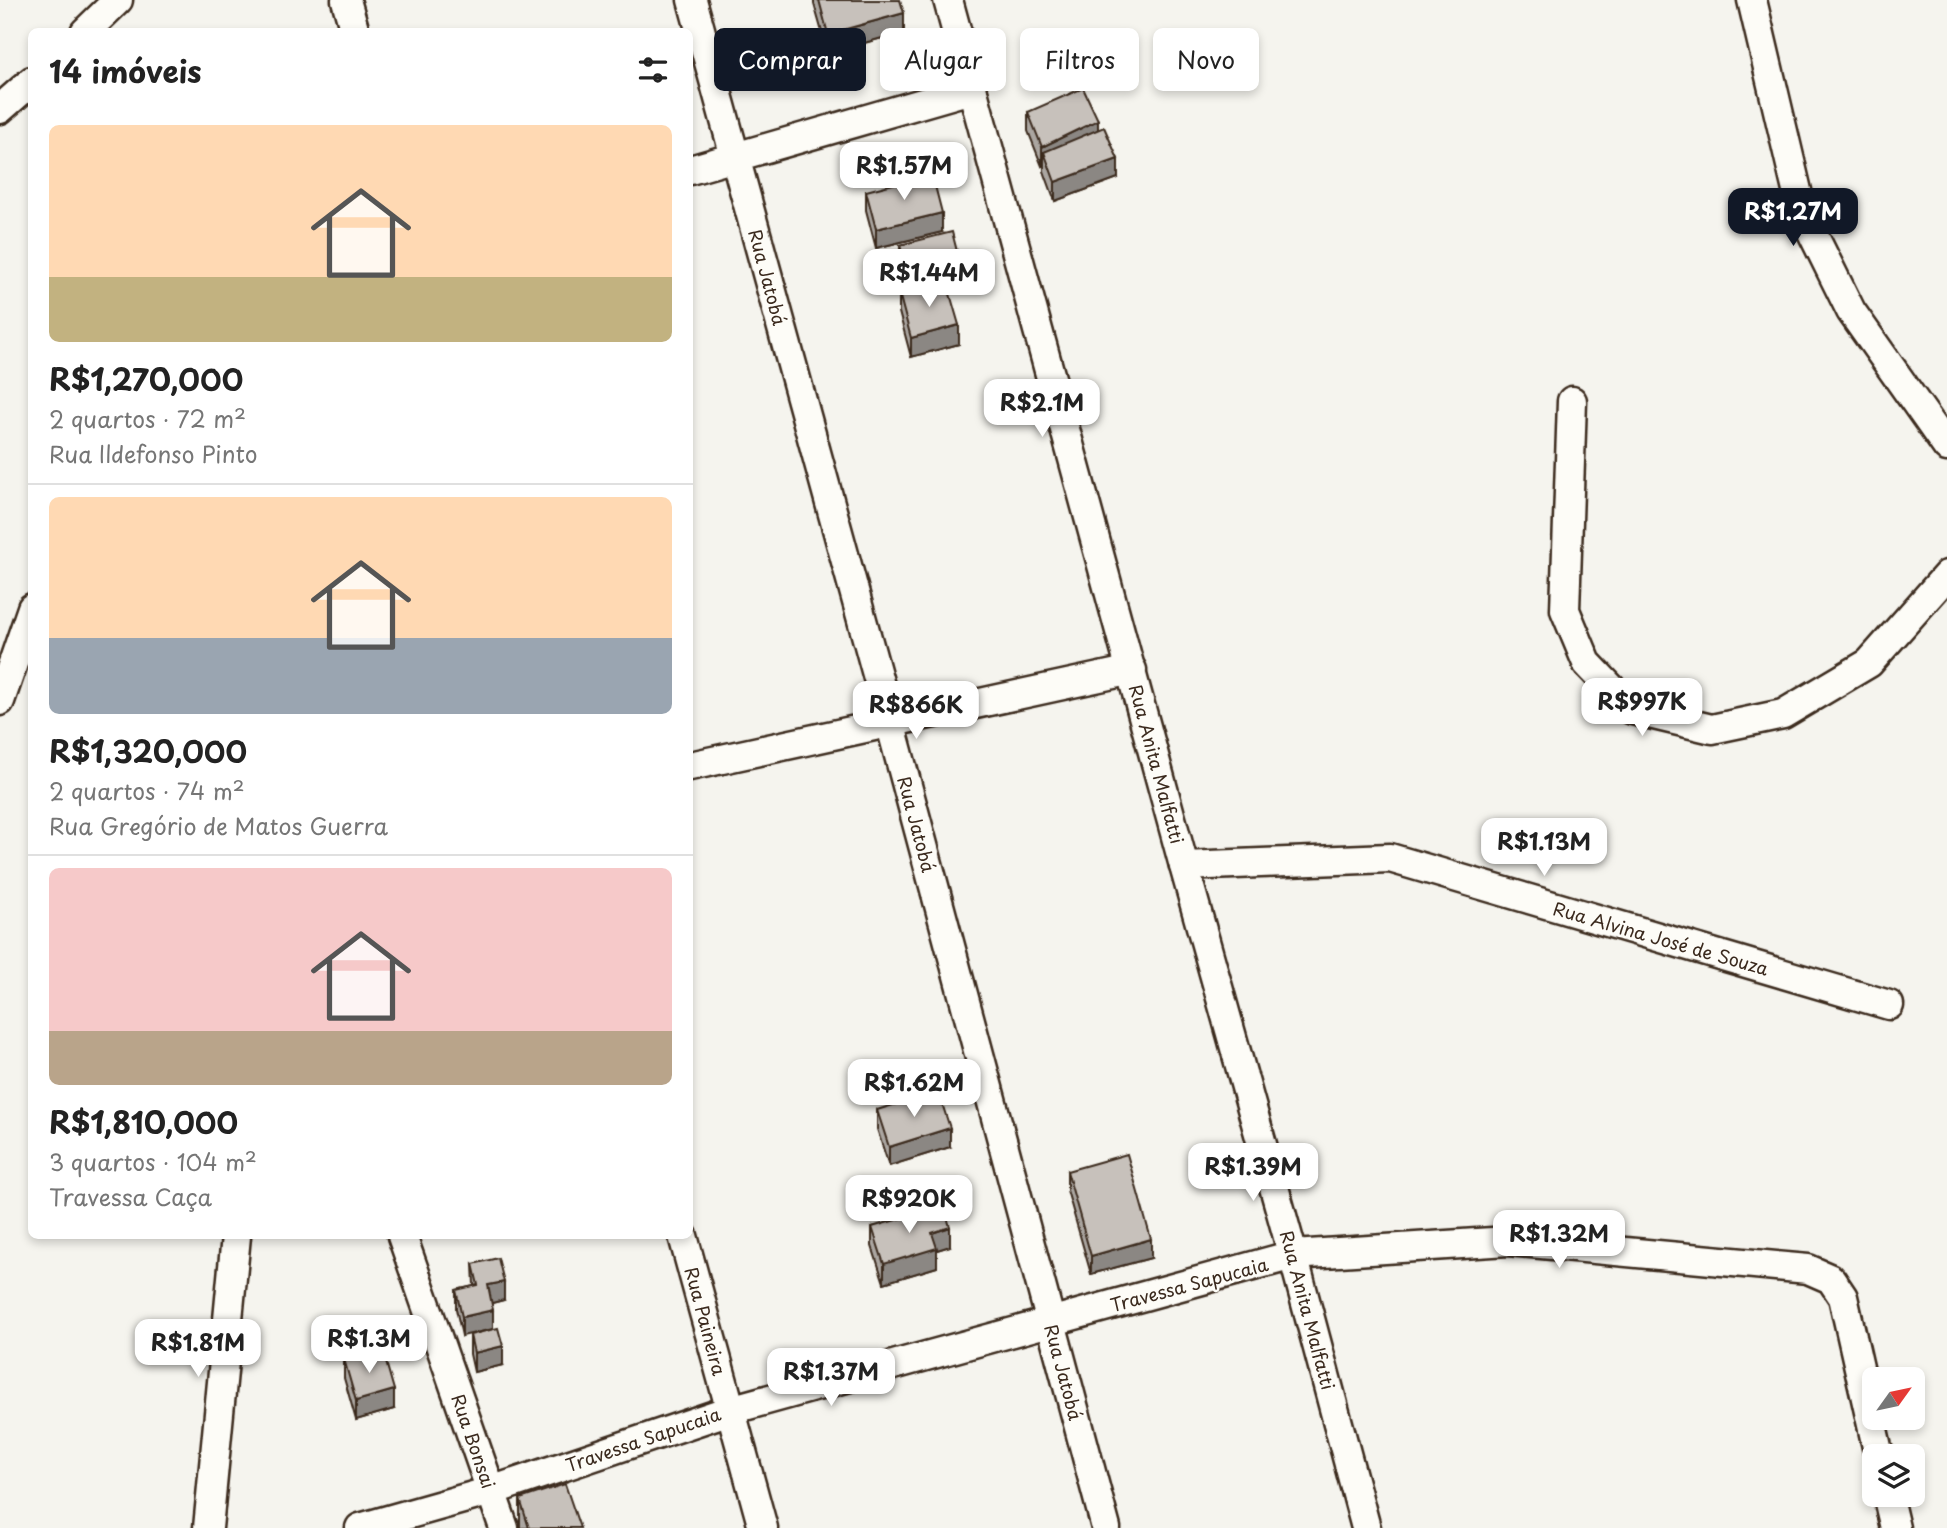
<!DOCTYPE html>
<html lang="pt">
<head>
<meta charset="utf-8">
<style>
  body { margin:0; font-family:"Playpen Sans",sans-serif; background:#f2f2f2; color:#222; height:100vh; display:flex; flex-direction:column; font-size:26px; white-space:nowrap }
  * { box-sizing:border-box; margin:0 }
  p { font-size:23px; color:#767676 }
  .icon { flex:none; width:38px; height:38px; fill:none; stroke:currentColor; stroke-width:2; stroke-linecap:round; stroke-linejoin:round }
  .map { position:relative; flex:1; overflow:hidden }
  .details { position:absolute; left:28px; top:28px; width:665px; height:1211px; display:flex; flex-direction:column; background:#fff; border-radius:10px; box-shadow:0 4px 10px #0003 }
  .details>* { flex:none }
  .top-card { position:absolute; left:714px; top:28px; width:665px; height:63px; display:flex; gap:14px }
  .needle { width:46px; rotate:57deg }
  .tools { position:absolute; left:1862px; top:1367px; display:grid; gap:14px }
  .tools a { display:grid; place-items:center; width:63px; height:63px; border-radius:10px; background:#fff; box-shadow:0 4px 10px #0003; font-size:35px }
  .price { position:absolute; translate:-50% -60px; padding:0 16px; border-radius:14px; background:#fff; color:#222; font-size:23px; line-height:46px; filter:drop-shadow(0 2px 4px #0008) }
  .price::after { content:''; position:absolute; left:50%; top:42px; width:21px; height:16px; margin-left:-10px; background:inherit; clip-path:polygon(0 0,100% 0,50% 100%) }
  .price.active { background:#111827; color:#fff }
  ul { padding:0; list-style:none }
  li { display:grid; align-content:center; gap:14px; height:371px; padding:0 21px }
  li+li { border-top:2px solid #e0e0e0 }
  li span { display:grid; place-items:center; height:217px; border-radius:10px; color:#555 }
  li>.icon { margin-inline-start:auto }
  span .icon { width:126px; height:126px; fill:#fffc; stroke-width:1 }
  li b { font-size:30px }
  h2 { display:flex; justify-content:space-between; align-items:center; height:84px; padding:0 21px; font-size:30px }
  .chip { padding:0 24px; border-radius:10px; background:#fff; box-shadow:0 4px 10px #0003; font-size:24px; line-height:63px }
  .chip.active { background:#111827; color:#fff }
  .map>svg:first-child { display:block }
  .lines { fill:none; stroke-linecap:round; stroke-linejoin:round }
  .minor-casing { stroke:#3b2a1e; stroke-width:33 }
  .minor { stroke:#fdfcf7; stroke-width:28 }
  .wall { fill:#aba6a1; stroke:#3b2a1e; stroke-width:2 }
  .shaded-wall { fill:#8b8783; stroke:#3b2a1e; stroke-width:2 }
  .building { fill:#c7c1bb; stroke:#3b2a1e; stroke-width:2 }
  .labels { text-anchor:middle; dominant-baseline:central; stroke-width:5; stroke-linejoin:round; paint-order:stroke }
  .street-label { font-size:18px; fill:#3b2a1e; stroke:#fdfcf7 }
</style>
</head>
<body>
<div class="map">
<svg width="1947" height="1528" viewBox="0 0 1947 1528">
  <rect width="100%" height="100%" fill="#f5f4ee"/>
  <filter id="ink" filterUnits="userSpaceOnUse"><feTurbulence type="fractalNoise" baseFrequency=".0143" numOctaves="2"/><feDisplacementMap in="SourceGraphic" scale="14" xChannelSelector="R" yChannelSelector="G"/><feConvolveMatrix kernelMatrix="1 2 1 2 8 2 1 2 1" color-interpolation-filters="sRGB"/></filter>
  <g filter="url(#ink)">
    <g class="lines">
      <g class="minor-casing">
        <g id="minor">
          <polyline points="346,0 355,32"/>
          <polyline points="692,0 890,722 1106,1528"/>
          <polyline points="948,0 1184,866 1293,1255 1366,1528"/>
          <polyline points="1752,0 1802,212 1851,311 1947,447"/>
          <polyline points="85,32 118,0"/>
          <polyline points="0,109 32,81"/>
          <polyline points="690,170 971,89"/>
          <polyline points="1572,401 1565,610 1587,663 1632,710 1712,729 1783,714 1869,663 1947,575"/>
          <polyline points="0,701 32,608"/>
          <polyline points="690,766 1132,670"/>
          <polyline points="1184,866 1390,858 1889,1005"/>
          <polyline points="402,1236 504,1528"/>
          <polyline points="683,1236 763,1528"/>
          <polyline points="1887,1494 1895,1528"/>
          <polyline points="208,1528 236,1236"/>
          <polyline points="360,1528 491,1491 730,1410 1293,1255 1508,1241 1808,1269 1831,1279 1843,1297 1879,1456"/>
        </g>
      </g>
      <use href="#minor" class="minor"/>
    </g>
    <g class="wall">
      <polygon points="814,0 900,0 904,32 828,53 814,4"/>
      <polygon points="1028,112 1098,129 1118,178 1055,201 1044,171 1044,165 1042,166 1028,131"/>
      <polygon points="866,191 942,232 876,248 866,210"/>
      <polygon points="900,245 960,282 948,285 959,344 911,357 899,312 899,293 907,290 900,264"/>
      <polygon points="877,1110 950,1147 889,1166 877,1129"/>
      <polygon points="1067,1171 1151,1258 1091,1274 1067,1190"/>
      <polygon points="925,1216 950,1246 937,1250 937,1267 884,1283 872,1246 872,1227"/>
      <polygon points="473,1264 504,1300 492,1303 462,1336 456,1309 456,1290 474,1286"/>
      <polygon points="470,1335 503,1365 474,1372 470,1354"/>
      <polygon points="344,1359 394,1409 356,1420 344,1378"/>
      <polygon points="520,1499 580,1528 520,1528"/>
    </g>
    <g class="shaded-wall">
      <polygon points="904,13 904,32 828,53 828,34"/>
      <polygon points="1098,120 1098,139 1044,152 1044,165 1042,166 1042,147"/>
      <polygon points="1118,159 1118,178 1055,201 1055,182"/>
      <polygon points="942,213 942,232 876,248 876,229"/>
      <polygon points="960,263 960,282 908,295 908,276"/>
      <polygon points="959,325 959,344 911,357 911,338"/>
      <polygon points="950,1128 950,1147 889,1166 889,1147"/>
      <polygon points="950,1227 950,1246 937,1250 937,1267 884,1283 884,1264 932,1233"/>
      <polygon points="1151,1239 1151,1258 1091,1274 1091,1256"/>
      <polygon points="504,1282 504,1300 488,1304 488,1285"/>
      <polygon points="493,1310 493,1329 462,1336 462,1317"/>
      <polygon points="503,1346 503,1365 474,1372 474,1353"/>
      <polygon points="394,1390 394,1409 356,1420 356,1401"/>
    </g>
    <g class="building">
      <polygon points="819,0 900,0 904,13 828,34"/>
      <polygon points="1083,88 1098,120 1042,147 1028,112"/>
      <polygon points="1104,127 1118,159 1055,182 1044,152"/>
      <polygon points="932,174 942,213 876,229 866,191"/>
      <polygon points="952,232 960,263 908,276 900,245"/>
      <polygon points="946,280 959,325 911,338 899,293"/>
      <polygon points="938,1091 950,1128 889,1147 877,1110"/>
      <polygon points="1127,1154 1151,1239 1091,1256 1067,1171"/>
      <polygon points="945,1210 950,1227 932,1233 937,1248 884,1264 872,1227 923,1212 925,1216"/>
      <polygon points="498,1258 504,1282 488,1285 493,1310 462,1317 456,1290 478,1285 473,1264"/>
      <polygon points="498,1328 503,1346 474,1353 470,1335"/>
      <polygon points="382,1348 394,1390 356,1401 344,1359"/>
      <polygon points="565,1484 580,1528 529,1528 520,1499"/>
    </g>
  </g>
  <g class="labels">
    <g class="street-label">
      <text transform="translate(768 277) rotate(75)">Rua Jatobá</text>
      <text transform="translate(1157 764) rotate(75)">Rua Anita Malfatti</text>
      <text transform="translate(917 824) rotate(75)">Rua Jatobá</text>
      <text transform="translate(1661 938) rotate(16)">Rua Alvina José de Souza</text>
      <text transform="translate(1189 1284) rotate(-15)">Travessa Sapucaia</text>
      <text transform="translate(1308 1310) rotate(75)">Rua Anita Malfatti</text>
      <text transform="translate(706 1321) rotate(75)">Rua Paineira</text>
      <text transform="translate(1064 1372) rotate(75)">Rua Jatobá</text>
      <text transform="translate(643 1439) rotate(-19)">Travessa Sapucaia</text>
      <text transform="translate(474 1441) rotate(71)">Rua Bonsai</text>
    </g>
  </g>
</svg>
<div class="tools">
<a><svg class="needle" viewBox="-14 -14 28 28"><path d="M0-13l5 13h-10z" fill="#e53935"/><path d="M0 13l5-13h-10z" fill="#767676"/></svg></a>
<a><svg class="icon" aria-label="layers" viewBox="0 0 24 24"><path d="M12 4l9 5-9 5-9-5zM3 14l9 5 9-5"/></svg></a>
</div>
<b class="price" style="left:904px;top:202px">R$1.57M</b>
<b class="price active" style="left:1793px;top:248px">R$1.27M</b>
<b class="price" style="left:929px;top:309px">R$1.44M</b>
<b class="price" style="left:1042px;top:439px">R$2.1M</b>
<b class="price" style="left:1642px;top:738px">R$997K</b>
<b class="price" style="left:916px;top:741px">R$866K</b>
<b class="price" style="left:1544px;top:878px">R$1.13M</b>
<b class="price" style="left:914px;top:1119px">R$1.62M</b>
<b class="price" style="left:1253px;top:1203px">R$1.39M</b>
<b class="price" style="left:909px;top:1235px">R$920K</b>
<b class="price" style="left:1559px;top:1270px">R$1.32M</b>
<b class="price" style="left:369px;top:1375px">R$1.3M</b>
<b class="price" style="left:198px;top:1379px">R$1.81M</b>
<b class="price" style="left:831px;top:1408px">R$1.37M</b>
<div class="top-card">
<a class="chip active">Comprar</a>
<a class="chip">Alugar</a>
<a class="chip">Filtros</a>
<a class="chip">Novo</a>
</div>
<section class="details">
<h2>14 imóveis<svg class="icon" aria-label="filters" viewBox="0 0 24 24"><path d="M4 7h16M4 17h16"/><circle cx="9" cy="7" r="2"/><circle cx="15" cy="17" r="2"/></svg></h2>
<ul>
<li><span style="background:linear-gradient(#ffd9b3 70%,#c2b280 0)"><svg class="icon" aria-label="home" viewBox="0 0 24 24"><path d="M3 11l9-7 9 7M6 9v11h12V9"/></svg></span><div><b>R$1,270,000</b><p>2 quartos · 72 m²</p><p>Rua Ildefonso Pinto</p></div></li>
<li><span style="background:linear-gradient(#ffd9b3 65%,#9aa5b1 0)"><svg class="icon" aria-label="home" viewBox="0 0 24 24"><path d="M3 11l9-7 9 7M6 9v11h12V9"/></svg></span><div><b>R$1,320,000</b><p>2 quartos · 74 m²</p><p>Rua Gregório de Matos Guerra</p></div></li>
<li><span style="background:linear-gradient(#f6c9c9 75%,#b9a48a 0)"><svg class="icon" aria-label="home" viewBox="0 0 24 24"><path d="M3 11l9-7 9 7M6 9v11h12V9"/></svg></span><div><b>R$1,810,000</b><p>3 quartos · 104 m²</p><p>Travessa Caça</p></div></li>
</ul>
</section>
</div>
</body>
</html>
